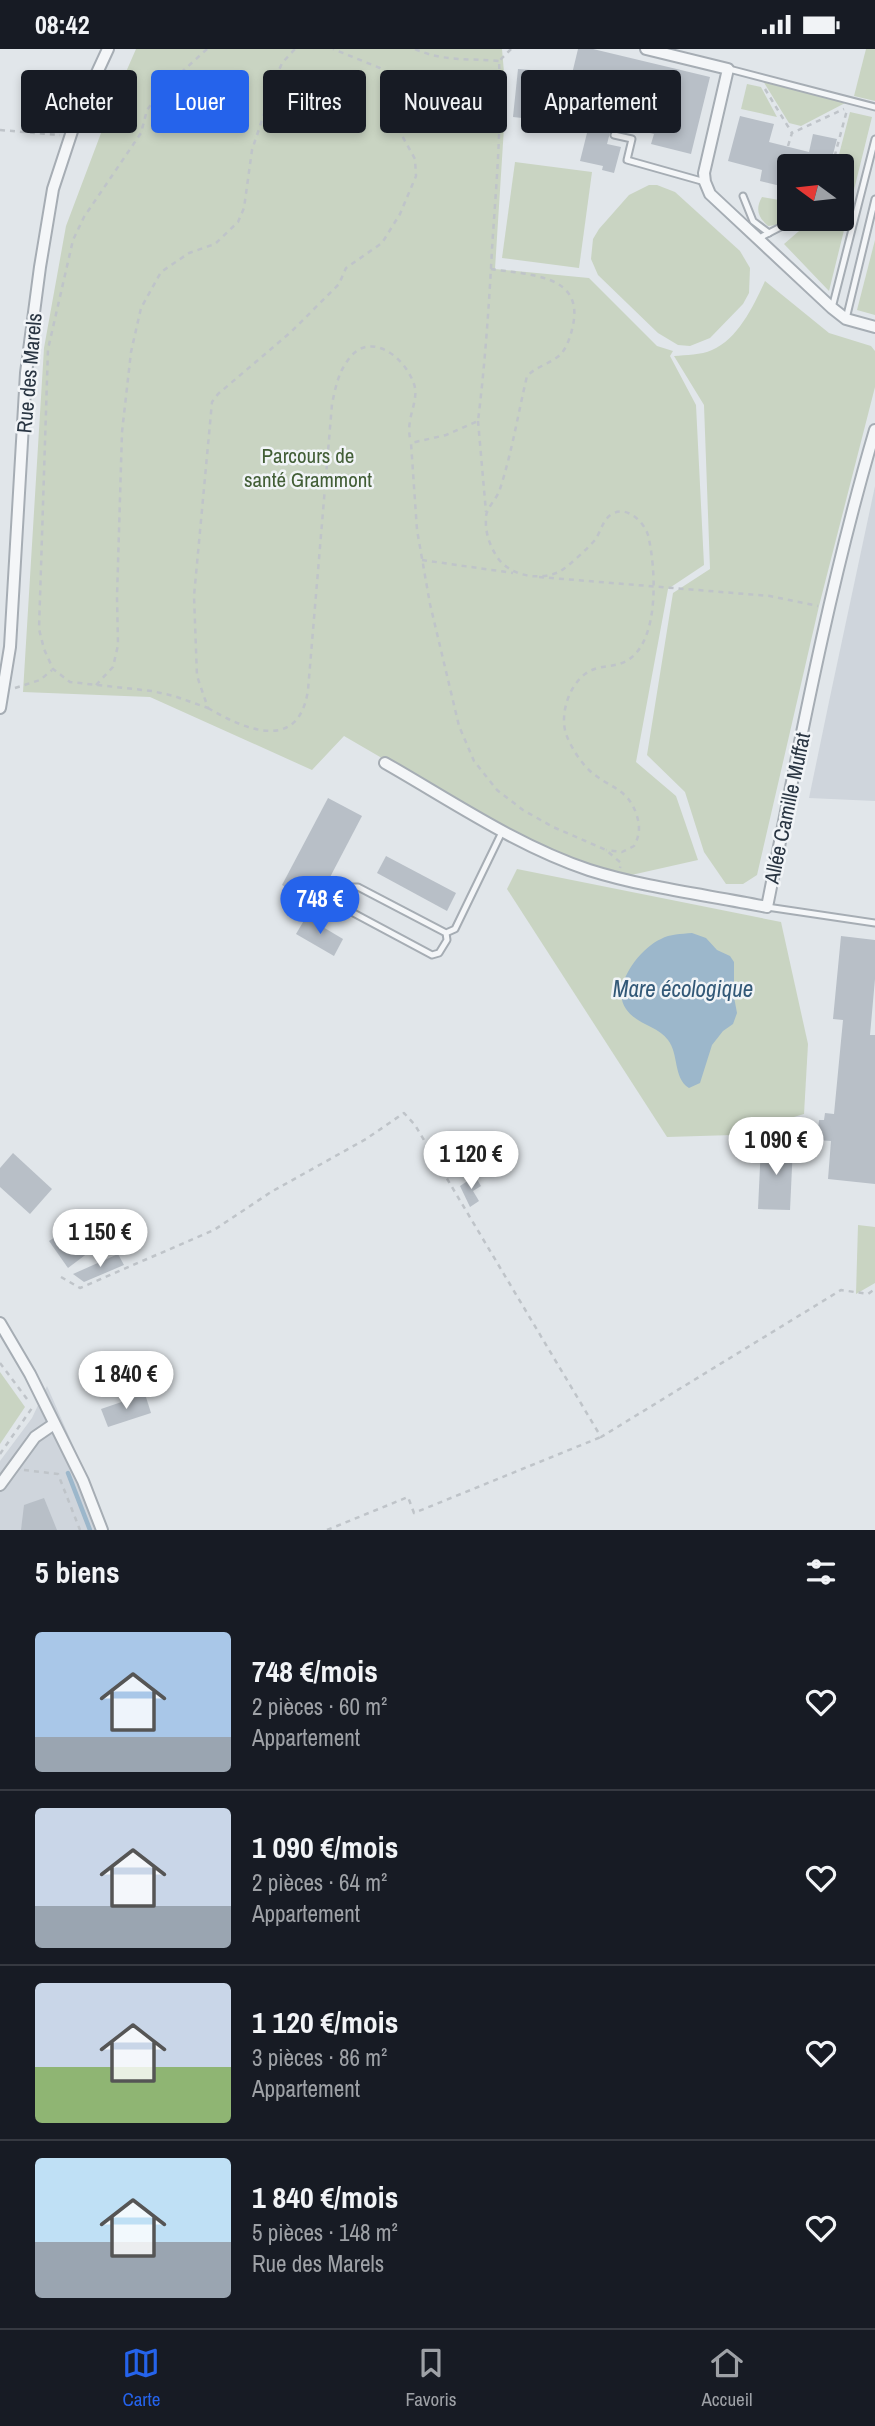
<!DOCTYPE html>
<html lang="fr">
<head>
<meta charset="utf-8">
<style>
  body { margin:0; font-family:"Archivo Narrow",sans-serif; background:#20242c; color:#f1f3f6; height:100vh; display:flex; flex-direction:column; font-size:26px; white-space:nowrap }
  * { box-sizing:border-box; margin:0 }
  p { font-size:23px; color:#9ea1a6 }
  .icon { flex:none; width:38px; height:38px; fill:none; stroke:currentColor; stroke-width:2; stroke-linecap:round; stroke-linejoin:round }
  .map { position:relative; height:1481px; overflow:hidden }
  .sheet { display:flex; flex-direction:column; background:#171b24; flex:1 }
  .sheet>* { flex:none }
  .guide { position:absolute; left:21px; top:21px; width:833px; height:63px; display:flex; gap:14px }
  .needle { width:46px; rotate:285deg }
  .tools { position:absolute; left:777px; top:105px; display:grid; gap:14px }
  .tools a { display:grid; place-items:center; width:77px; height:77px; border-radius:7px; background:#171b24; box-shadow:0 4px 10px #0003; font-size:35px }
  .price { position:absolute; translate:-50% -60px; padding:0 16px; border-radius:24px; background:#fff; color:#222; font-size:23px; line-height:46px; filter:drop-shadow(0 2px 4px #0008) }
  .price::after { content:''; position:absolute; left:50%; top:42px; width:21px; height:16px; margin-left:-10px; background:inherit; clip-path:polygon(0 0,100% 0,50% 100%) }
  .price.on { background:#2563eb; color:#fff }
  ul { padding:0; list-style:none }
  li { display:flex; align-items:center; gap:21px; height:175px; padding:0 35px }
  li+li { border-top:2px solid #363941 }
  li span { display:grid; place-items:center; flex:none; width:196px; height:140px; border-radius:7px; color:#555 }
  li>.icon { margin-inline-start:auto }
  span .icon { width:84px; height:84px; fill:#fffc; stroke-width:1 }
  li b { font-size:30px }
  h2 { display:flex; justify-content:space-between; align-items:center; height:84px; padding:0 35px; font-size:30px }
  .pill { padding:0 24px; border-radius:7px; background:#171b24; box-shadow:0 4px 10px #0003; font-size:24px; line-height:63px }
  .pill.on { background:#2563eb; color:#fff }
  .status { display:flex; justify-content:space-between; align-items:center; height:49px; padding:0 35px; background:#171b24; direction:ltr }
  .status svg { height:19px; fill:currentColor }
  .tabs { display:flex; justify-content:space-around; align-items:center; height:98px; border-top:2px solid #363941; background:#171b24; font-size:19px; color:#9ea1a6 }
  .tabs a { display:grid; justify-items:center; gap:4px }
  .tabs .on { color:#2563eb }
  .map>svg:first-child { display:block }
  .built { fill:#cfd5dc }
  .green { fill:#c9d4c2 }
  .water { fill:#9cb7cb }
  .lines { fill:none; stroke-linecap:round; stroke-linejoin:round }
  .stream { stroke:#9cb7cb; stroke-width:4.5 }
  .building { fill:#b8bfc7 }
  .service-casing { stroke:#a6adb4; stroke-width:9 }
  .minor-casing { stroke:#a6adb4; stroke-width:14 }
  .path { stroke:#bfc4c9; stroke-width:2.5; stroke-dasharray:5 5; stroke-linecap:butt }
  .service { stroke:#f4f6f8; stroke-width:5 }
  .minor { stroke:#f4f6f8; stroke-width:10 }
  .labels { text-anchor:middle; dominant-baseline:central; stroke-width:5; stroke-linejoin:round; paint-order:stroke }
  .street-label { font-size:21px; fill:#293542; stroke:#f1f4f7 }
  .park-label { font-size:21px; fill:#425e36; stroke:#f1f4f7 }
  .water-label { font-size:23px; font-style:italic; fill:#325877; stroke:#f1f4f7 }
</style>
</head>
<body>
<div class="status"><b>08:42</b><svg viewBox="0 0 49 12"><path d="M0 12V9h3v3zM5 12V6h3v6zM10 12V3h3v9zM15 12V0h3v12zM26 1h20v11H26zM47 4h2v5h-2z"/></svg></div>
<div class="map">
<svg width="875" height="1481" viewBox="0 0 875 1481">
  <rect width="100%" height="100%" fill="#e1e6ea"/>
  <g class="built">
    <polygon points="875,437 875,752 809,749 830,648"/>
    <polygon points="47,1337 98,1453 108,1481 0,1481 0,1412 32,1369"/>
  </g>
  <g class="green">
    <polygon points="136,0 502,0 506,47 495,220 589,229 657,297 673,302 670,307 696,356 704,516 668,540 636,713 676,747 698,811 618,829 528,794 344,687 312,721 150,648 23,643 44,299 66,177 112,55"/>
    <polygon points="866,0 875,0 875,52 854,47"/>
    <polygon points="763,32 847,53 801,77 789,74"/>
    <polygon points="747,35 761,38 777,68 741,60"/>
    <polygon points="850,63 872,68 829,242 784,195 813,170 842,170 842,117 836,117"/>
    <polygon points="515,113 592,123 579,219 502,209"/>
    <polygon points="649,136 657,136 675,143 740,202 750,219 749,244 743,255 710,289 690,297 678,296 658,284 598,226 591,210 593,190 599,180 629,146"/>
    <path d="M782 141 789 143V168L777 176 768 177C758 168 755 160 762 148L779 151Z"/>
    <polygon points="875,191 875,266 857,261"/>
    <path d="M765 232 829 284 871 297 875 302V338L819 557 757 826 743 835H726L704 803 685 743 647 706 673 544 710 520 704 356 674 307C686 306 701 306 712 301 738 290 754 256 765 232Z"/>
    <polygon points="517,820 781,873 808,995 804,1065 733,1086 667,1088 507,840"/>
    <polygon points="858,1176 875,1178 875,1234 856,1245"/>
    <polygon points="0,1323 25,1358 0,1395"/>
  </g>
  <path class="water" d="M692 884 706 889 717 901 730 907 734 913V948L737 964 733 975 723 982 712 996 700 1034 689 1039C673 1029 679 1005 668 991 658 977 637 976 626 960 610 938 640 899 661 890 670 885 681 885 692 884Z"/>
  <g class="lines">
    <polyline class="stream" points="68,1424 90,1481"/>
  </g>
  <g class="building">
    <polygon points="578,0 593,0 710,28 691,105 651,95 654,85 646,83 654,50 621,41 607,95 621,98 614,124 602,121 603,117 580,112 587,84 567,79 572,55 569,54 575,30 571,29"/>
    <polygon points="518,20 544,22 540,71 513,68"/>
    <polygon points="740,67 774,75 769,93 809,103 813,85 837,90 830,117 789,117 789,139 760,132 762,121 728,112"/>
    <polygon points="328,749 362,767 316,855 282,836"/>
    <polygon points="386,807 456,844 447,862 377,824"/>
    <polygon points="306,868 343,890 334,907 296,885"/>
    <polygon points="841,887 875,891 875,930 870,986 875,986 875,1135 828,1130 831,1092 817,1091 819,1071 824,1071 825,1064 834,1065 843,971 833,970"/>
    <polygon points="761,1096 793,1097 790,1161 758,1160"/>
    <polygon points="13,1104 52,1140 30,1165 0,1138 0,1119"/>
    <polygon points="475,1127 481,1137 473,1142 479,1152 470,1158 460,1137"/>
    <polygon points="95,1162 109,1188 68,1219 49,1192"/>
    <polygon points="118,1205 124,1216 84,1233 73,1225"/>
    <polygon points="145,1345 151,1364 108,1378 101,1360"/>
    <polygon points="44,1449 57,1481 21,1481 24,1456"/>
  </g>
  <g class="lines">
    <g class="service-casing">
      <g id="service">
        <polyline points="729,20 875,58"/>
        <polyline points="614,86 632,90 627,111 705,133"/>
        <polyline points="743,147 753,172 769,184"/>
        <polyline points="760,191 763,187 796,170"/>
        <polyline points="832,259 875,90"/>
        <polyline points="846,270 875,150"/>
        <polyline points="767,858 875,874"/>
        <polyline points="446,884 447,891 439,904 432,906 346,860 344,851 353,838 358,838 446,884 455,880 503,781"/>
      </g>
    </g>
    <g class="minor-casing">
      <g id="minor">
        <polyline points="646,0 728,20 704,124 705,133 710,145 832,259 846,270 875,278"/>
        <polyline points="0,659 10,598 26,324 40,218 53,140 77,67 108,0"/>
        <path d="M385 714C450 751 517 797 589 821 646 839 708 846 767 858 799 698 829 537 875 381"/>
        <polyline points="0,1274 30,1325 83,1432 102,1481"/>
        <polyline points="0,1436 35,1388 54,1375"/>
      </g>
    </g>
    <g class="path">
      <polyline points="207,0 163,40 147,61 141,84 84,168 73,191 48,300 39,580 44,600 53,620 70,633 152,642 174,647 208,659 197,627 194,547 212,353 218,345 291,283 339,235 346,219 382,194 400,165 416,127 415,110 395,74 396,55 387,25 380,19 333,0"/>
      <path d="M415 0C444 13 468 9 499 12"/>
      <path d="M511 0 499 12C502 75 496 138 492 200 489 258 485 315 478 372L446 386 411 394 417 481 430 555 459 677 474 712 497 741 523 761 553 778 606 801 621 814 620 819"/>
      <polyline points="765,40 792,84"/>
      <polyline points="0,81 60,86"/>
      <polyline points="788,97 792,84 844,60"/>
      <polyline points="832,117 847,61"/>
      <path d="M491 220C526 226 584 224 573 276 571 286 567 299 560 306 550 315 537 317 527 327 518 365 512 403 500 440 497 450 486 459 486 468 485 483 489 495 497 508 510 527 538 532 559 523 568 518 588 499 595 491 601 483 602 471 612 465 627 456 644 473 648 486 656 519 660 591 628 611 618 618 603 616 592 621 571 630 559 663 566 685 571 698 579 711 589 721 608 739 628 738 637 767 640 778 640 786 634 797L622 803 606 801"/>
      <polyline points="478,372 486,463"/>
      <polyline points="422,511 513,524"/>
      <polyline points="539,528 770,547 818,557"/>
      <polyline points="96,636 113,618 118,596 117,548 122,383 131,303 141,259 161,223 189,204 215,195 238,173 244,159 252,101 277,26 282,14 295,0"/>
      <polyline points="15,639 40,631 52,621"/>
      <path d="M208 659C247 682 299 703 308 641L332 355C335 341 338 325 346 314 367 279 404 306 414 335 420 353 404 370 411 393"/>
      <polyline points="61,1228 80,1239 214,1181 271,1143 366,1090 404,1064 415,1076 601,1388 841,1241 868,1245 875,1240"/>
      <polyline points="0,1314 30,1354"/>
      <polyline points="0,1405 32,1359"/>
      <polyline points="24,1421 58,1425 80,1481"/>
      <polyline points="327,1481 408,1448 414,1464 601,1388"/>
    </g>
    <use href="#service" class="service"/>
    <use href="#minor" class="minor"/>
  </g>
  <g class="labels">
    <g class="street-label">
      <text transform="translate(29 324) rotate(-85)">Rue des Marels</text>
      <text transform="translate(787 759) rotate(-78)">Allée Camille Muffat</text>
    </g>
    <g class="park-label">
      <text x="308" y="406">Parcours de<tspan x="308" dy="24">santé Grammont</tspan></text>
    </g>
    <g class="water-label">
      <text x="683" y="939">Mare écologique</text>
    </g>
  </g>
</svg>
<div class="tools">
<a><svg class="needle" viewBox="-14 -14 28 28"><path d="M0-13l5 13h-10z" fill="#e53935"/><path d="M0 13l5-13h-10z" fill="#9ea1a6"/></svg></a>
</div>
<b class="price on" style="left:320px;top:887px">748 €</b>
<b class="price" style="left:776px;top:1128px">1 090 €</b>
<b class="price" style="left:471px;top:1142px">1 120 €</b>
<b class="price" style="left:100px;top:1220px">1 150 €</b>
<b class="price" style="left:126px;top:1362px">1 840 €</b>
<div class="guide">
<a class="pill">Acheter</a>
<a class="pill on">Louer</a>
<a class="pill">Filtres</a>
<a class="pill">Nouveau</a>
<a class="pill">Appartement</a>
</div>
</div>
<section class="sheet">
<h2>5 biens<svg class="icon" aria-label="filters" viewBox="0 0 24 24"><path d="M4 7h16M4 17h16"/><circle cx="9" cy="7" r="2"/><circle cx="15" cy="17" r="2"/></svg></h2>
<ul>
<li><span style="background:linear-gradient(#a9c7e8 75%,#9aa5b1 0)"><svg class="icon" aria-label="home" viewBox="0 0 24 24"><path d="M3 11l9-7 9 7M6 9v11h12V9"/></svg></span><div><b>748 €/mois</b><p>2 pièces · 60 m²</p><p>Appartement</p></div><svg class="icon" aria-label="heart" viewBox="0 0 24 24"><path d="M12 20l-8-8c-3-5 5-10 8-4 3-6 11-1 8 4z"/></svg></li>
<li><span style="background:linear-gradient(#c9d6e8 70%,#9aa5b1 0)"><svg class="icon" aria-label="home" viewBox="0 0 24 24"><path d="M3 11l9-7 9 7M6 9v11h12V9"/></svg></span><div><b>1 090 €/mois</b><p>2 pièces · 64 m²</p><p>Appartement</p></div><svg class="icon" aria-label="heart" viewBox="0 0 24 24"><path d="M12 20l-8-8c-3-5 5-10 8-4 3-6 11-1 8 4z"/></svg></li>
<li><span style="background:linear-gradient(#c9d6e8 60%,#8fb573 0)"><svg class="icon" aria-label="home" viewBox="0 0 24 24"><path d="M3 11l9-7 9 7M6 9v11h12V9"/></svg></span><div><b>1 120 €/mois</b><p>3 pièces · 86 m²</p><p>Appartement</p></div><svg class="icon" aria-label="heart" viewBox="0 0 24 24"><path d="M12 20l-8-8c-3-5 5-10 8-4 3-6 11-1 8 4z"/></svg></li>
<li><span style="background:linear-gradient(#bfe0f5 60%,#9aa5b1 0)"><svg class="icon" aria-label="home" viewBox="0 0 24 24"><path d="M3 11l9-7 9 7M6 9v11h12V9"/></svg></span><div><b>1 840 €/mois</b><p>5 pièces · 148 m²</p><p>Rue des Marels</p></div><svg class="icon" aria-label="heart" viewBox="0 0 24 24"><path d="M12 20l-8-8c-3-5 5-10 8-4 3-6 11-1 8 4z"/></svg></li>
</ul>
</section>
<nav class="tabs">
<a class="on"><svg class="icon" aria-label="map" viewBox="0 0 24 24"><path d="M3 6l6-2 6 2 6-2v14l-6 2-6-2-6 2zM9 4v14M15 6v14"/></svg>Carte</a>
<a><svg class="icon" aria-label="saved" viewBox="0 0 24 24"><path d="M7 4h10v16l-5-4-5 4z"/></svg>Favoris</a>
<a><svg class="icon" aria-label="home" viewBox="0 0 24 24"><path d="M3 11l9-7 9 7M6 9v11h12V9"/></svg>Accueil</a>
</nav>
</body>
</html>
